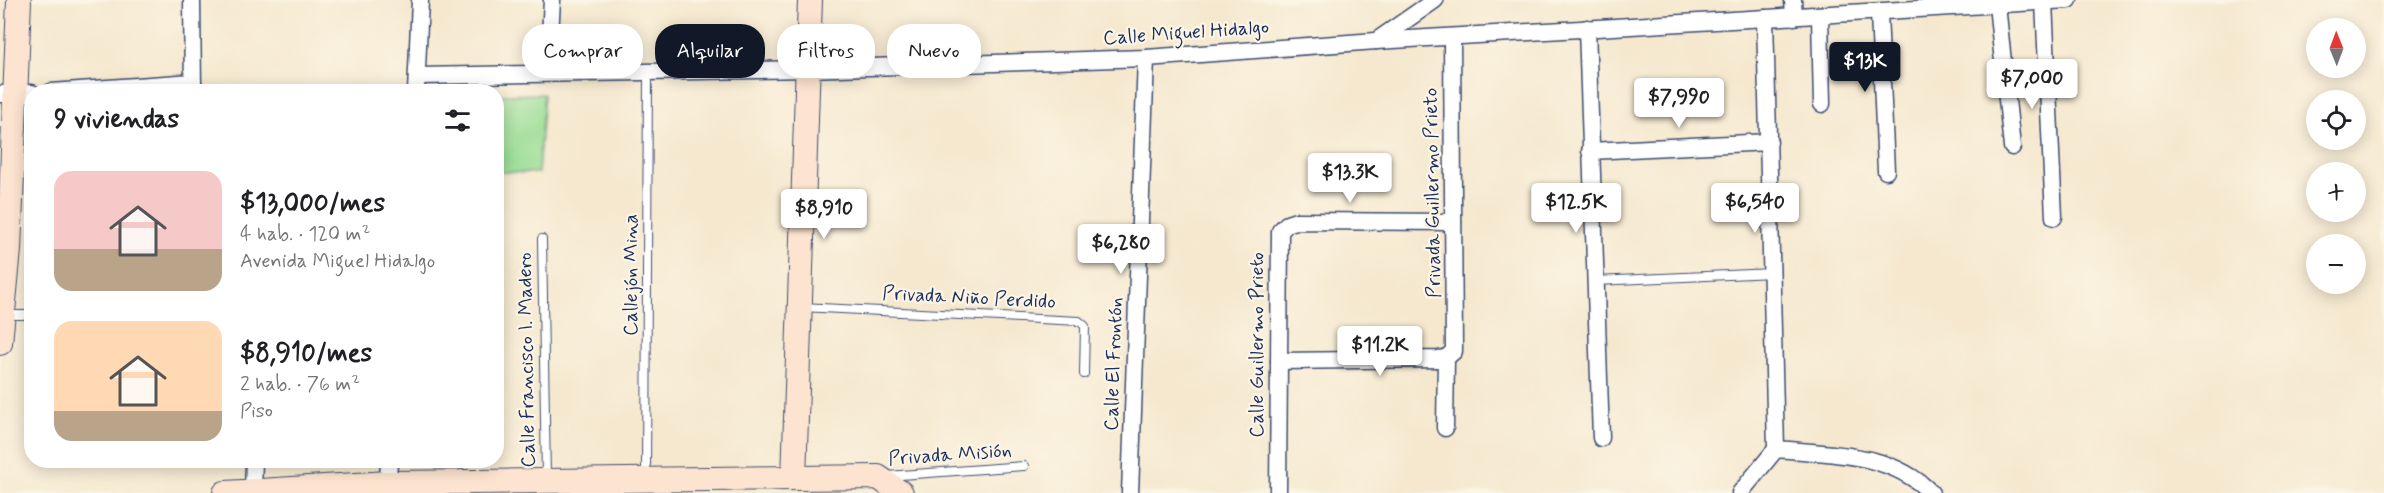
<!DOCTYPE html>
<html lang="es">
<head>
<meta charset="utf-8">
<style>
  body { margin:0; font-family:Mynerve,sans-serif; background:#f2f2f2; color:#202124; height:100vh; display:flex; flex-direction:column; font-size:22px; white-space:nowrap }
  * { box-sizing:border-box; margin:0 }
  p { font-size:20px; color:#757577 }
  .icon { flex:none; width:33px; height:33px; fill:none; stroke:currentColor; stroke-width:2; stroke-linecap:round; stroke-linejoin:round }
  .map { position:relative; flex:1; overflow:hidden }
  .panel { position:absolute; left:24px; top:84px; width:480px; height:384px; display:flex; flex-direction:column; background:#fff; border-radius:24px; box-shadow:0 3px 15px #0003 }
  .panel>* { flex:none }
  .hud { position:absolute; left:522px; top:24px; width:570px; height:54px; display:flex; gap:12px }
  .needle { width:39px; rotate:359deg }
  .buttons { position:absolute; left:2306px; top:18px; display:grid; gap:12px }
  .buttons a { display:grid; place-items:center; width:60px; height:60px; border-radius:50%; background:#fff; box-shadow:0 3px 15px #0003; font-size:30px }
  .price { position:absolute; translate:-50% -51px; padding:0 14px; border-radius:6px; background:#fff; color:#222; font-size:20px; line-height:39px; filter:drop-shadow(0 2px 3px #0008) }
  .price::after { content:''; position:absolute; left:50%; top:36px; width:18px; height:14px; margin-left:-9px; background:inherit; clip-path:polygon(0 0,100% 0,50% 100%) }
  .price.current { background:#111827; color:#fff }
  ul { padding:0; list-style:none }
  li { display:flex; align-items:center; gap:18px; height:150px; padding:0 30px }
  li span { display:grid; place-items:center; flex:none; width:168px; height:120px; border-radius:18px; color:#555 }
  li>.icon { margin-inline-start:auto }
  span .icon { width:72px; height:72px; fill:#fffc; stroke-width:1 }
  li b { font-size:26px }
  h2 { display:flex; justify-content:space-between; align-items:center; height:72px; padding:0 30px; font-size:26px }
  .pill { padding:0 21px; border-radius:24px; background:#fff; box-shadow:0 3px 15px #0003; font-size:21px; line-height:54px }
  .pill.current { background:#111827; color:#fff }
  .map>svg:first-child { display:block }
  .green { fill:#9add95; stroke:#5a867a; stroke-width:1.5 }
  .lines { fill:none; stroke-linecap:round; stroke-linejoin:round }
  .lane-casing { stroke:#3c4b6f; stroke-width:10 }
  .street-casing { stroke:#3c4b6f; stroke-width:19 }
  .secondary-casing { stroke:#3c4b6f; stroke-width:26 }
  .lane { stroke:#fff; stroke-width:8 }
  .street { stroke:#fff; stroke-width:16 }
  .secondary { stroke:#fde4d0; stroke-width:24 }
  .labels { text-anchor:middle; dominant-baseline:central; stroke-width:4.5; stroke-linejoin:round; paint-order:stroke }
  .street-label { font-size:20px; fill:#1b2f5e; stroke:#fcf5e5 }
</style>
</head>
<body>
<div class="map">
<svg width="2384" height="493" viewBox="0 0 2384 493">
  <rect width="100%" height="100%" fill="#fcf5e5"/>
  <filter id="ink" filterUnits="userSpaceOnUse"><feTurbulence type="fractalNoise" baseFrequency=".0167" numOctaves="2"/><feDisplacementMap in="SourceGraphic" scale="12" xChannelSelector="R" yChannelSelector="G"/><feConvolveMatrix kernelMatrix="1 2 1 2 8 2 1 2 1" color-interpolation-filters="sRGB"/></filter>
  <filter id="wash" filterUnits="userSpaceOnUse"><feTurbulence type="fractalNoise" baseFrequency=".008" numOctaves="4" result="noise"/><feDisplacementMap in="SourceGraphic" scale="24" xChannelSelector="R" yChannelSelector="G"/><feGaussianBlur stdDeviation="1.35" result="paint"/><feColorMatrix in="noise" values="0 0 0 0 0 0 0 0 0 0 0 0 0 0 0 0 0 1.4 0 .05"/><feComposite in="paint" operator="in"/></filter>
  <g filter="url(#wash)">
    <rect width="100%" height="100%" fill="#f5e8cf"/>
    <polygon class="green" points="544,94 538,173 497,172 497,95"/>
  </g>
  <g filter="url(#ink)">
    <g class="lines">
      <g class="lane-casing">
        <g id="lane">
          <polyline points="496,176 498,176"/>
          <polyline points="542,239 546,478"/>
          <polyline points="1595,281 1773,273"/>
          <polyline points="801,307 1079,321 1085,326 1084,374"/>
          <polyline points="4,315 32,315"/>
          <polyline points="887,476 1024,466"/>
          <polyline points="646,478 648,71"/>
        </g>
      </g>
      <g class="street-casing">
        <g id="street">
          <polyline points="192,0 193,92"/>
          <polyline points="1793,0 1794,17"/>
          <polyline points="2044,2 2054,217"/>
          <polyline points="1997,5 2012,147"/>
          <polyline points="1879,13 1886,171"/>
          <polyline points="1820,16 1822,104"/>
          <polyline points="1765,18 1776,449"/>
          <polyline points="1587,28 1601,438"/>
          <polyline points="1376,41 1435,0"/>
          <polyline points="548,73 552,0"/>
          <polyline points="418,76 807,69 1146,58 1376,41 2069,0"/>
          <polyline points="51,92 193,82"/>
          <polyline points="416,92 420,0"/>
          <polyline points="0,94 32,93"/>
          <polyline points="1590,151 1769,142"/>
          <polyline points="1279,361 1438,359 1446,358 1454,351 1452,38"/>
          <polyline points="1445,428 1446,358"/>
          <path d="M1776 449C1830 454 1891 452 1931 493"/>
          <polyline points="388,483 389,460"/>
          <polyline points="253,491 254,460"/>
          <polyline points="1130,493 1146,58"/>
          <polyline points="1278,493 1280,231 1287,224 1296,221 1453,222"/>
          <polyline points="1740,493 1776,449"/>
        </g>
      </g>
      <g class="secondary-casing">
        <g id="secondary">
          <polyline points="0,343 9,250 19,0"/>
          <polyline points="794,478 810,0"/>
          <polyline points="225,493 388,483 878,477 901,493"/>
        </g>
      </g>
      <use href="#lane" class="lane"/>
      <use href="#street" class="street"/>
      <use href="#secondary" class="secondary"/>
    </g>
  </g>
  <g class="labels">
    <g class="street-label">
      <text transform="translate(1186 33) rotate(-4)">Calle Miguel Hidalgo</text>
      <text transform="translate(1433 193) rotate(-91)">Privada Guillermo Prieto</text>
      <text transform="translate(631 275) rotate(-90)">Callejón Mina</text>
      <text transform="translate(969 298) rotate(3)">Privada Niño Perdido</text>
      <text transform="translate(1257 345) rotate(-90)">Calle Guillermo Prieto</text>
      <text transform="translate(527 360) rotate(-91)">Calle Francisco I. Madero</text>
      <text transform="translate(1114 364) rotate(-88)">Calle El Frontón</text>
      <text transform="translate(950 455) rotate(-4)">Privada Misión</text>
    </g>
  </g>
</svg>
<div class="buttons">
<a><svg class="needle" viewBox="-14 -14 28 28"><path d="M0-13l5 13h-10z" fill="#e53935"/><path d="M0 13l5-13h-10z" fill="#757577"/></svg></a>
<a><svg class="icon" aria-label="locate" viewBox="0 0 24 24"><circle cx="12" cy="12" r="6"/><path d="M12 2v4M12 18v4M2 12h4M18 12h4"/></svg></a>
<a>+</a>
<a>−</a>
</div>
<b class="price current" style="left:1865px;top:93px">$13K</b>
<b class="price" style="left:2032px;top:110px">$7,000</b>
<b class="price" style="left:1679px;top:129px">$7,990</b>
<b class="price" style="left:1350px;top:204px">$13.3K</b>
<b class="price" style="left:1576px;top:234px">$12.5K</b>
<b class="price" style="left:1755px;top:234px">$6,540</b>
<b class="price" style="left:824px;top:240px">$8,910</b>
<b class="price" style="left:1121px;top:275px">$6,280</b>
<b class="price" style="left:1380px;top:377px">$11.2K</b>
<div class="hud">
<a class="pill">Comprar</a>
<a class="pill current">Alquilar</a>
<a class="pill">Filtros</a>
<a class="pill">Nuevo</a>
</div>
<section class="panel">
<h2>9 viviendas<svg class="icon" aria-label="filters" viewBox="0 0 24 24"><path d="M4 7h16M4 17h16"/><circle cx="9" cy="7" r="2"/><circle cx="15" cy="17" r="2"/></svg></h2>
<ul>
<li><span style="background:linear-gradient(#f6c9c9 65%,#b9a48a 0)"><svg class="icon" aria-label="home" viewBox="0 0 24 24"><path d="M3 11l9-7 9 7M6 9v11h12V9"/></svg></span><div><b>$13,000/mes</b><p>4 hab. · 120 m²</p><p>Avenida Miguel Hidalgo</p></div></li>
<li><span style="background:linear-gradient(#ffd9b3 75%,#b9a48a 0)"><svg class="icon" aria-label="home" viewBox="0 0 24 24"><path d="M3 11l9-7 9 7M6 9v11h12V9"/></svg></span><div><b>$8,910/mes</b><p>2 hab. · 76 m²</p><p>Piso</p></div></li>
</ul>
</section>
</div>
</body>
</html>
